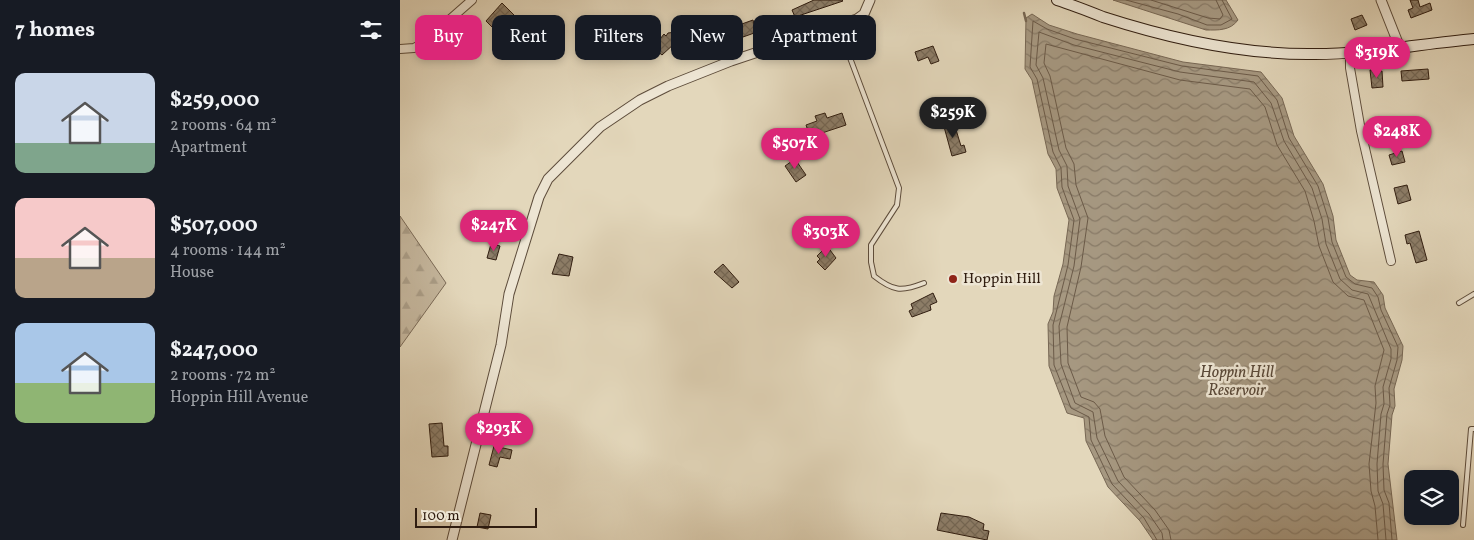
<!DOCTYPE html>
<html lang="en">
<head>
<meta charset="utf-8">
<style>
  body { margin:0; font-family:Vollkorn,serif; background:#242831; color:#f1f3f6; height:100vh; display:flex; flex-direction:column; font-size:19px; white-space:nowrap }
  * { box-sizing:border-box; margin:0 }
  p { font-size:16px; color:#9ea1a6 }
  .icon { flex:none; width:28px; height:28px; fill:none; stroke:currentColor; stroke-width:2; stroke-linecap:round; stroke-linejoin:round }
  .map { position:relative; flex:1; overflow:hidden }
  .drawer { display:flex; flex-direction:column; background:#171b24; width:400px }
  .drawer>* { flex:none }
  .hud { position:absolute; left:15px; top:15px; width:475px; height:45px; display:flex; gap:10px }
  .controls { position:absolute; left:1004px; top:470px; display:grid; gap:10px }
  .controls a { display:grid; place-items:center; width:55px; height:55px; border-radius:10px; background:#171b24; box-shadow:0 2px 8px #0003; font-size:25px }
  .scale { position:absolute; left:15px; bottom:12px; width:122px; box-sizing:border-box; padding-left:5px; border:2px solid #301d10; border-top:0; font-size:14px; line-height:18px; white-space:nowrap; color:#301d10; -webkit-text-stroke:4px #ede5d3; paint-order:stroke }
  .price { position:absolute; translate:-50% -42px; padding:0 11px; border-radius:18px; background:#db2777; color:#fff; font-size:16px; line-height:32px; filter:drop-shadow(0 1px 2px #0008) }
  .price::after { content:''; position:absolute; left:50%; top:30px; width:15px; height:11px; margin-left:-8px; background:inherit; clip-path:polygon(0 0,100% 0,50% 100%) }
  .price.on { background:#222; color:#fff }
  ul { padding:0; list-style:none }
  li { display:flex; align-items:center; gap:15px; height:125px; padding:0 15px }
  li span { display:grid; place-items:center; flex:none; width:140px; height:100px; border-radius:10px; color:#555 }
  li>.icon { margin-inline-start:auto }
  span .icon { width:60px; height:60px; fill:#fffc; stroke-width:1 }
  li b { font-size:21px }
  h2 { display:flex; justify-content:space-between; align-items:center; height:60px; padding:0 15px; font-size:21px }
  .chip { padding:0 18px; border-radius:10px; background:#171b24; box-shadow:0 2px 8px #0003; font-size:18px; line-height:45px }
  .chip.on { background:#db2777; color:#fff }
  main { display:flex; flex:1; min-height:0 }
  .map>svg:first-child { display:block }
  .forest { fill:url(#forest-firs); stroke:#7a6a57 }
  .water { fill:url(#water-waves); stroke:#776754 }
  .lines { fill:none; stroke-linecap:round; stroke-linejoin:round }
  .shore { stroke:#6b5a48; stroke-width:1 }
  .stream { stroke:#776754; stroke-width:2.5 }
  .building { fill:url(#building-cross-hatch); stroke:#301d10 }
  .service-casing { stroke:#5d4c3b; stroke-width:6 }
  .minor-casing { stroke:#5d4c3b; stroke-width:10 }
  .tertiary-casing { stroke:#5d4c3b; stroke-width:11 }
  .secondary-casing { stroke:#301d10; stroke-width:12 }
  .service { stroke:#ede5d3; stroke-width:4 }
  .minor { stroke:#ede5d3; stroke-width:8 }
  .tertiary { stroke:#ede5d3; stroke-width:9 }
  .secondary { stroke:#ede5d3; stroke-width:10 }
  .poi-dot { fill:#8f2418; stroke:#ede5d3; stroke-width:2 }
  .labels { text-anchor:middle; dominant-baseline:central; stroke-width:5; stroke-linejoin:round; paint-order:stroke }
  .poi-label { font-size:15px; fill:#301d10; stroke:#ede5d3; text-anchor:start }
  .water-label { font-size:16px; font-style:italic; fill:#594838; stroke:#ede5d3 }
</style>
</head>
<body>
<main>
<section class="drawer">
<h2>7 homes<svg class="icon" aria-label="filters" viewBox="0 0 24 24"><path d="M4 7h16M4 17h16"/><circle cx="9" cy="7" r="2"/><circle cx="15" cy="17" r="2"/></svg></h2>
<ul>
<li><span style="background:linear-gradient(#c9d6e8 70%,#7fa58c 0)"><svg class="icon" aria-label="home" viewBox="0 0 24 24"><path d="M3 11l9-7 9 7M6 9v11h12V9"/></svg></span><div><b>$259,000</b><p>2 rooms · 64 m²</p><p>Apartment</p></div></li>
<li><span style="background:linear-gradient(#f6c9c9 60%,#b9a48a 0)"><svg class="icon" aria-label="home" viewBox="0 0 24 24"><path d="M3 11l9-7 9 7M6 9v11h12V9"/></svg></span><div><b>$507,000</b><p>4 rooms · 144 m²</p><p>House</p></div></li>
<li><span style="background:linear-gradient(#a9c7e8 60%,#8fb573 0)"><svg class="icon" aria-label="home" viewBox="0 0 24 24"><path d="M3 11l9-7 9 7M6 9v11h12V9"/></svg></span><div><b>$247,000</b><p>2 rooms · 72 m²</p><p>Hoppin Hill Avenue</p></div></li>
</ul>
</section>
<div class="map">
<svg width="1074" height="540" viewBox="0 0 1074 540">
  <defs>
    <pattern id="forest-firs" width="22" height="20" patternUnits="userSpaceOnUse" patternTransform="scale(1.25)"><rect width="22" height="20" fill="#c5b79e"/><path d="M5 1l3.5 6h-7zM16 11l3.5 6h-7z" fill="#aa9d87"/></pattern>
    <pattern id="water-waves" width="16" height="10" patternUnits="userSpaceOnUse" patternTransform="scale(1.25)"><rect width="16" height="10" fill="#a69881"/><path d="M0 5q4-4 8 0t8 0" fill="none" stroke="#887b68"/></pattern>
    <pattern id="building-cross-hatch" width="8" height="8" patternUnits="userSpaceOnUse" patternTransform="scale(1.25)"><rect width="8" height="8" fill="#8d7e69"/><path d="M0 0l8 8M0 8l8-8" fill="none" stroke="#746755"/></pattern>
  </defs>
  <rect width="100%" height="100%" fill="#e3d7bb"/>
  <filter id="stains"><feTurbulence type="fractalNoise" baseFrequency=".004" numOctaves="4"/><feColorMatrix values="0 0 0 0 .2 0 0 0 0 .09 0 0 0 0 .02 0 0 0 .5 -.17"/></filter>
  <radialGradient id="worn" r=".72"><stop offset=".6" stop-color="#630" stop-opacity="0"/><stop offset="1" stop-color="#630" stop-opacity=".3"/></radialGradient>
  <polygon class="forest" points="0,216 46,283 0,347"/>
  <g class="water">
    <path d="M713 0H826L838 20C830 31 818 30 806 30Z"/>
    <polygon points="632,14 649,25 677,34 783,62 861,72 882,98 894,136 923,184 933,216 936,240 950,275 957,280 974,282 983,295 985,308 1003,346 1002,360 994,389 995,406 992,415 988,464 997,540 753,540 740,521 708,487 686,441 684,418 667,413 649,366 648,324 653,312 654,296 663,264 669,220 657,188 656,169 648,154 632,80 625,69 626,18"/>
  </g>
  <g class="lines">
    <g class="shore">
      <polyline points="726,0 778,14 807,25 821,25 832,19 822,0"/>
      <polyline points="751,0 808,18 820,19 823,15 816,0"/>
      <polyline points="757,540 744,518 712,484 691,440 689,417 671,408 654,365 653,325 668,265 674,220 662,187 661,168 653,152 637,79 630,67 633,21 647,29 675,39 782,66 858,76 877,100 889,138 918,186 928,218 932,242 946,277 955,284 972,288 978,297 981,310 998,347 997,360 989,388 990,405 987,414 983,464 984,490 989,503 992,540"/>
      <polyline points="763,540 762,533 749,514 718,481 697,438 693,412 675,403 661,364 659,326 674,266 680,219 668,186 667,166 659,150 643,78 636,65 639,32 674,45 780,72 854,82 871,103 884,141 912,188 922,219 926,244 940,279 952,290 968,294 991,349 991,359 983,387 984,404 981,414 977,464 978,491 983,504 986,540"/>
      <polyline points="771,540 769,530 755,510 724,477 705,436 700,409 694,402 681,397 668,363 667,327 681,267 688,218 676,185 674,164 666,148 650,76 644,63 646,44 780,80 850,89 865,107 877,145 905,191 914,221 919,246 933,282 948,296 964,300 984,350 975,386 976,403 969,464 971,491 975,506 978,540"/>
    </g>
    <polyline class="stream" points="624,13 626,21"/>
  </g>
  <g class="building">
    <polygon points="414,0 442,0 443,1 395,17 392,10"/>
    <polygon points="1010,0 1018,0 1020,7 1030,3 1032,10 1011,18 1008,10 1013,8"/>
    <polygon points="102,3 115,16 109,21 105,17 93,28 86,21"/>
    <polygon points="962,15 967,25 955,30 951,19"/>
    <polygon points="353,20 354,24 359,22 361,28 356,30 357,32 343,37 339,25"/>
    <polygon points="285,31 287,41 275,43 262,55 256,50 258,47 251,42 256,36 260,39 264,34 266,36 268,33"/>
    <polygon points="533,46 539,61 531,64 528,57 518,61 515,52"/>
    <polygon points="1028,69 1029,79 1002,81 1001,71"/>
    <polygon points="970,70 982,71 983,87 972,88"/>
    <polygon points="425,113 427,118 442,113 446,125 410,137 406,125 417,121 415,116"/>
    <polygon points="553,120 561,146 564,145 566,152 552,156 543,123"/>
    <polygon points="1002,151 1005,162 992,165 989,155"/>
    <polygon points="395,159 406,175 396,182 385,166"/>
    <polygon points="1007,185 1011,200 998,204 994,188"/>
    <polygon points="1019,231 1027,260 1016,263 1010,243 1007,244 1005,235"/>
    <polygon points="91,244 100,246 96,260 87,258"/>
    <polygon points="427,246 436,258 425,270 417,262 420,259 417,256"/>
    <polygon points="159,254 173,257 169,276 152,274"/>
    <polygon points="323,264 339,282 332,288 314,272"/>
    <polygon points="533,293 537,302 530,305 531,310 512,317 509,311 513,309 511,304"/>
    <polygon points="42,423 44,446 48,446 48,456 32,457 29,424"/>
    <polygon points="94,446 112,450 110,459 100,457 97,467 89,465"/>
    <polygon points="80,513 91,515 88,529 77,527"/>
    <polygon points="541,513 569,517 584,524 583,530 589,531 587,540 537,530"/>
  </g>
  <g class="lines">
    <g class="service-casing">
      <g id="service">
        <path d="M438 26 499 188 497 205 471 245V262L474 276C493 291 501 292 524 283"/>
        <polyline points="1059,303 1074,294"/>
        <polyline points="1063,525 1071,429 1074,429"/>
      </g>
    </g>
    <g class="minor-casing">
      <g id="minor">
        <polyline points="0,49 14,48 23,43 72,0"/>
        <polyline points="950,52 950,68 961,131 991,261"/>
      </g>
    </g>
    <g class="tertiary-casing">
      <g id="tertiary">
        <polyline points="981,0 1000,48"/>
        <polyline points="52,540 101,345 109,294 139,197 148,179 200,127 240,100 268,86 331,61 457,19 464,14 470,0"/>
      </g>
    </g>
    <g class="secondary-casing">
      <path id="secondary" d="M657 0C673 5 688 11 703 17 768 38 839 54 908 54 963 55 1019 44 1074 39"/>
    </g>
    <use href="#service" class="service"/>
    <use href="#minor" class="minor"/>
    <use href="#tertiary" class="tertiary"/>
    <use href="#secondary" class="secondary"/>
  </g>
  <circle class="poi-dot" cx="553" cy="279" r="5"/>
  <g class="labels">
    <g class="poi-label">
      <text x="563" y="279">Hoppin Hill</text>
    </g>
    <g class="water-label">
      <text x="837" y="373">Hoppin Hill<tspan x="837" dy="18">Reservoir</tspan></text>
    </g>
  </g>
  <rect width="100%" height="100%" filter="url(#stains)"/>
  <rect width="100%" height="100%" fill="url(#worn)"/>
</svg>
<div class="controls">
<a><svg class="icon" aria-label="layers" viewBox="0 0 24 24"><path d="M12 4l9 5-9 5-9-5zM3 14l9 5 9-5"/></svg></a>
</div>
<div class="scale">100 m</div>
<b class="price" style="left:977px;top:79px">$319K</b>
<b class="price on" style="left:553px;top:139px">$259K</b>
<b class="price" style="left:997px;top:158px">$248K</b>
<b class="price" style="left:395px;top:170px">$507K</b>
<b class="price" style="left:94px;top:252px">$247K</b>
<b class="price" style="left:426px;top:258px">$303K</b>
<b class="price" style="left:99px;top:455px">$293K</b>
<div class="hud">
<a class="chip on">Buy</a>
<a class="chip">Rent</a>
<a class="chip">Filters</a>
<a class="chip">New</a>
<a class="chip">Apartment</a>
</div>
</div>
</main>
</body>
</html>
